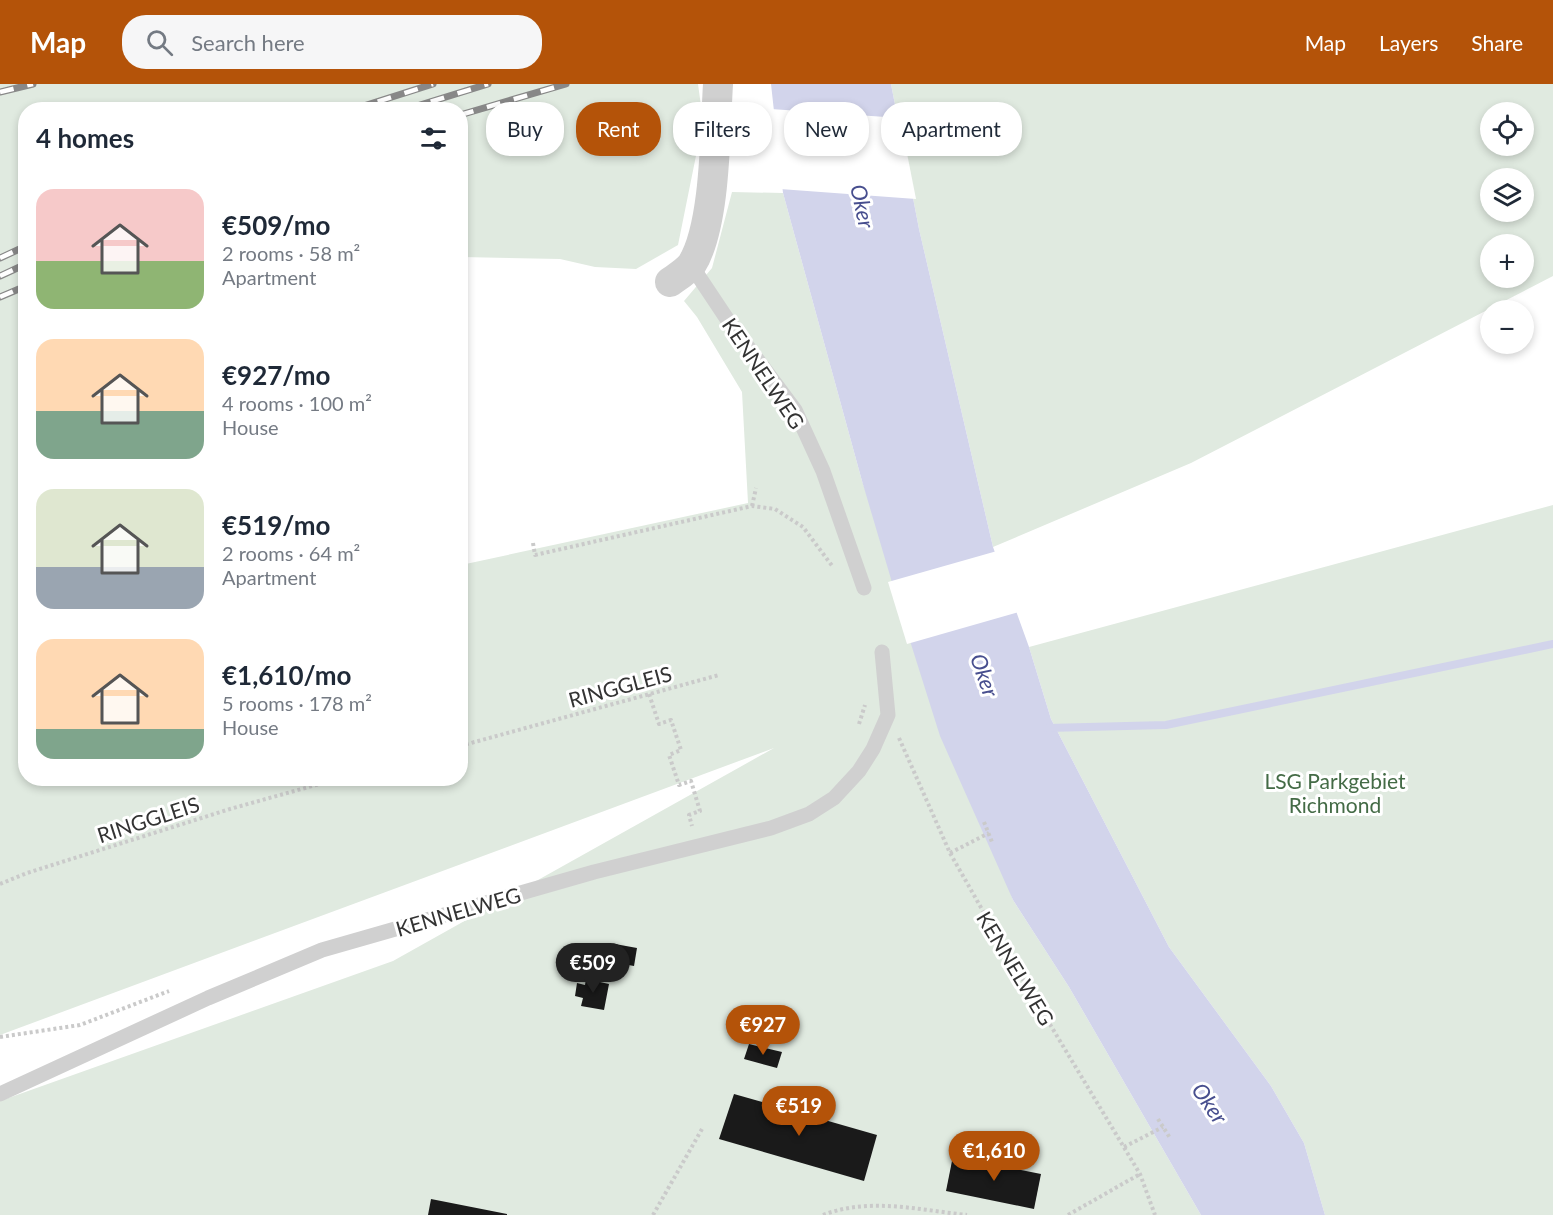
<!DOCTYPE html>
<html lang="en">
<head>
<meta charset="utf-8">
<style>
  body { margin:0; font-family:Lato,sans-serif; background:#f6f6f7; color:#1f2937; height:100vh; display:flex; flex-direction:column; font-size:22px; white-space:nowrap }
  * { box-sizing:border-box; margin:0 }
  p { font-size:20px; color:#747a83 }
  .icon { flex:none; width:33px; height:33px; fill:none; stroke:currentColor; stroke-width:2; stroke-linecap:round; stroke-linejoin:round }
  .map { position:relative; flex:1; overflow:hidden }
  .panel { position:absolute; left:18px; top:18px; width:450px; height:684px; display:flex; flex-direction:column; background:#fff; border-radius:24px; box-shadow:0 3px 9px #0003 }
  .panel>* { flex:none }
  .guide { position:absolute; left:486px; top:18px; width:570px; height:54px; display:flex; gap:12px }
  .fabs { position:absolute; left:1480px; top:18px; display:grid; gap:12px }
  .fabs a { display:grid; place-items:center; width:54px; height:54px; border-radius:50%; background:#fff; box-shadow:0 3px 9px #0003; font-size:30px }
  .price { position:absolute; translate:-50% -51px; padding:0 14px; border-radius:21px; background:#b45309; color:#fff; font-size:20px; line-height:39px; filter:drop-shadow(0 2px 3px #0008) }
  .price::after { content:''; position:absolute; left:50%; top:36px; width:18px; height:14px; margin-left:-9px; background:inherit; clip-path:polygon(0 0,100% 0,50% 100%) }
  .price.on { background:#222; color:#fff }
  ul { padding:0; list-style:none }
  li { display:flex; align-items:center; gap:18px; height:150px; padding:0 18px }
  li span { display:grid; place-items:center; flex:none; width:168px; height:120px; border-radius:18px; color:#555 }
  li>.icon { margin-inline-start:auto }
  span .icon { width:72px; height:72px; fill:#fffc; stroke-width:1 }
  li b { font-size:26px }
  h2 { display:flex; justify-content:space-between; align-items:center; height:72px; padding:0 18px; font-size:26px }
  .chip { padding:0 21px; border-radius:24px; background:#fff; box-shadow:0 3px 9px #0003; font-size:21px; line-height:54px }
  .chip.on { background:#b45309; color:#fff }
  header { display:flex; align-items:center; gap:36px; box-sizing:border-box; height:84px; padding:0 30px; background:#b45309; color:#fff }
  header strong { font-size:28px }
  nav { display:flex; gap:33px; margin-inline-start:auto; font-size:21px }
  .search { width:420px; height:54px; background:#f6f6f7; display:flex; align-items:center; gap:15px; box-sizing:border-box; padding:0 21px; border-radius:24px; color:#747a83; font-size:22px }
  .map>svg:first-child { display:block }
  .green { fill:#e0eae0; fill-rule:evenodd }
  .water { fill:#d2d4eb }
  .pier { fill:#fff }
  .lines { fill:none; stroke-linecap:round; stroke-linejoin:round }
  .stream { stroke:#d2d4eb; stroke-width:8 }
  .building { fill:#1a1a1a }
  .path { stroke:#cacaca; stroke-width:4; stroke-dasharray:3 3; stroke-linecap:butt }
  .service { stroke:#d0d0d0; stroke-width:15 }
  .minor { stroke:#d0d0d0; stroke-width:30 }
  .rail-casing { stroke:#888; stroke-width:7 }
  .rail { stroke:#fff; stroke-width:4.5; stroke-dasharray:14; stroke-linecap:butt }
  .labels { text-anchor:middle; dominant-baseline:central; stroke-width:6; stroke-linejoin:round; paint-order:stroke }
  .street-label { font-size:21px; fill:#333; stroke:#fff }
  .park-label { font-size:21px; fill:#446b46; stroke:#fff }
  .water-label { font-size:22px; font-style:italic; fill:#474e8e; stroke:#fff }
</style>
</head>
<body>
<header>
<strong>Map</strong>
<div class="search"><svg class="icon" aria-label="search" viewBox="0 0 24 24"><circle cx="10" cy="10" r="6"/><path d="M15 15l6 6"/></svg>Search here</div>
<nav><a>Map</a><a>Layers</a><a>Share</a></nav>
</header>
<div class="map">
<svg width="1553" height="1131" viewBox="0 0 1553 1131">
  <rect width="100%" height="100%" fill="#fff"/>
  <g class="green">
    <polygon points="0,0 698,0 703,37 678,161 636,185 595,183 560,175 461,173 460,26 26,26 26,694 460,694 461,481 748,419 742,308 697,233 684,217 712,184 732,108 783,109 862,397 1013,816 1069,903 1201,1131 0,1131 0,1017 393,877 774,664 0,951"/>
    <path d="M891 0H1553V192L1191 379 993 463 919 145ZM1491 28H1524V62H1491ZM1491 94H1524V128H1491ZM1491 160H1524V194H1491Z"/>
    <polygon points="1553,421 1553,1131 1325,1131 1304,1059 1271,1002 1169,863 1051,635 1029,563"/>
  </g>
  <polygon class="water" points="771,0 891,0 919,145 993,463 1029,563 1051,635 1169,863 1271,1002 1304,1059 1325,1131 1201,1131 1069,903 1013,816 940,652 899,522 862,397 783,109"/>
  <g class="pier">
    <polygon points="771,25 900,34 916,115 780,105"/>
    <polygon points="997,467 1019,528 907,560 888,498"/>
  </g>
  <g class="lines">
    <polyline class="stream" points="1047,644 1166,641 1553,560"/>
  </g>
  <g class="building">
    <polygon points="615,860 637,864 634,882 612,878"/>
    <polygon points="586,895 609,900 604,926 581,922 583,914 575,912 577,899 585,901"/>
    <polygon points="749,960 782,968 777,984 744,975"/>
    <polygon points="734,1010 877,1051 864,1097 719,1055"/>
    <polygon points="953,1072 1041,1090 1034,1125 946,1107"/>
    <polygon points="431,1115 507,1130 507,1131 428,1131"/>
  </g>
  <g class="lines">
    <g class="path">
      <polyline points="752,422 756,404"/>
      <polyline points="533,459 535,471 752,422 775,425 803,443 833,483"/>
      <polyline points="649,610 659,640 671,636 681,666 669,671 679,701 691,697 700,727 689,731 692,742"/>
      <polyline points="859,640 865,621"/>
      <polyline points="899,654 950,769 1004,864 1140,1090 1155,1131"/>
      <polyline points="460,662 719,591"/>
      <polyline points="984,738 992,758"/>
      <polyline points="950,769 989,749"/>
      <polyline points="0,800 27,789 230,725 341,694"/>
      <polyline points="0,953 80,941 169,907"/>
      <polyline points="1158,1035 1170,1054"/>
      <polyline points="1124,1063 1163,1043"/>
      <polyline points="653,1131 702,1045"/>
      <path d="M823 1131C869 1113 919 1126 967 1131"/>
      <polyline points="1068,1131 1140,1090"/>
    </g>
    <g class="service">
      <polyline points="691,181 727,235 795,326 823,387 864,504"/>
      <polyline points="0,1010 208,914 322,866 594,788 771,744 809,730 834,714 859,687 873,665 888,631 882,568"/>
    </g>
    <path class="minor" d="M670 198C677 193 687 187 692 180 716 141 715 47 718 0"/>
    <g class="rail-casing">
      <g id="rail">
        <polyline points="0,8 33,0"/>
        <polyline points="351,26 433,0"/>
        <polyline points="404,26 488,0"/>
        <polyline points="460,31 566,0"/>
        <polyline points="0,174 26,162"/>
        <polyline points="0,192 26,180"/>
        <polyline points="0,213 26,202"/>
      </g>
    </g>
    <use href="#rail" class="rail"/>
  </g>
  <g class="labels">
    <g class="street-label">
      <text transform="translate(764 289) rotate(56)">KENNELWEG</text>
      <text transform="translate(620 602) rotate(-15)">RINGGLEIS</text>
      <text transform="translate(148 735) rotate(-18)">RINGGLEIS</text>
      <text transform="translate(458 827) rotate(-16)">KENNELWEG</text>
      <text transform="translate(1016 884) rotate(59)">KENNELWEG</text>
    </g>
    <g class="park-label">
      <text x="1335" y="696">LSG Parkgebiet<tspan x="1335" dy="24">Richmond</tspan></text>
    </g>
    <g class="water-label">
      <text transform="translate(863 122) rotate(78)">Oker</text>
      <text transform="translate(985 591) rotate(71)">Oker</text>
      <text transform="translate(1210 1019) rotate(55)">Oker</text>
    </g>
  </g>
</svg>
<div class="fabs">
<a><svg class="icon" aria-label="locate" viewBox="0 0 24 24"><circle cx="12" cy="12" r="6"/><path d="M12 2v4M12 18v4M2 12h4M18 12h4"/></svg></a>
<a><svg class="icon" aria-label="layers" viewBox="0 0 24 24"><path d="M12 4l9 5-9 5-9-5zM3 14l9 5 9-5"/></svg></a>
<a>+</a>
<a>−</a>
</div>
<b class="price on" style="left:593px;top:910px">€509</b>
<b class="price" style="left:763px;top:972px">€927</b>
<b class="price" style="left:799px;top:1053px">€519</b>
<b class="price" style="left:994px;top:1098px">€1,610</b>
<div class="guide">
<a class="chip">Buy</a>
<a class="chip on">Rent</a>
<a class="chip">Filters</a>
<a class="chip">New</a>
<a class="chip">Apartment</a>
</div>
<section class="panel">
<h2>4 homes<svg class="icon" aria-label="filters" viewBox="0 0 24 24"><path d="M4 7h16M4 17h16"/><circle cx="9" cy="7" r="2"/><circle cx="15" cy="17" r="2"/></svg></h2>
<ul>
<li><span style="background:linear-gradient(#f6c9c9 60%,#8fb573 0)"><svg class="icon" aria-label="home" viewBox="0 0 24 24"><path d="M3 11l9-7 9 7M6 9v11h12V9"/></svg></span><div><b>€509/mo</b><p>2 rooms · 58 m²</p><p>Apartment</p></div></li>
<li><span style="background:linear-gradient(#ffd9b3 60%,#7fa58c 0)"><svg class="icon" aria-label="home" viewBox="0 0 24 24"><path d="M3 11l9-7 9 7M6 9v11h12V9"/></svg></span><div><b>€927/mo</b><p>4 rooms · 100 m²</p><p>House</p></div></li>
<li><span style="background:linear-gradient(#dfe7d0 65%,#9aa5b1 0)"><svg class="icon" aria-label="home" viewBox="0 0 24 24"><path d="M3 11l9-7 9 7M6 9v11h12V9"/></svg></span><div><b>€519/mo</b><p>2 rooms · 64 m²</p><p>Apartment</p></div></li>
<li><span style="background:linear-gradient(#ffd9b3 75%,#7fa58c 0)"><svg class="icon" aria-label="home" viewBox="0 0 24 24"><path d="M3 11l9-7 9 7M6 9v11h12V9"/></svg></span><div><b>€1,610/mo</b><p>5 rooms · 178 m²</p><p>House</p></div></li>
</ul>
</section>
</div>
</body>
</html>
